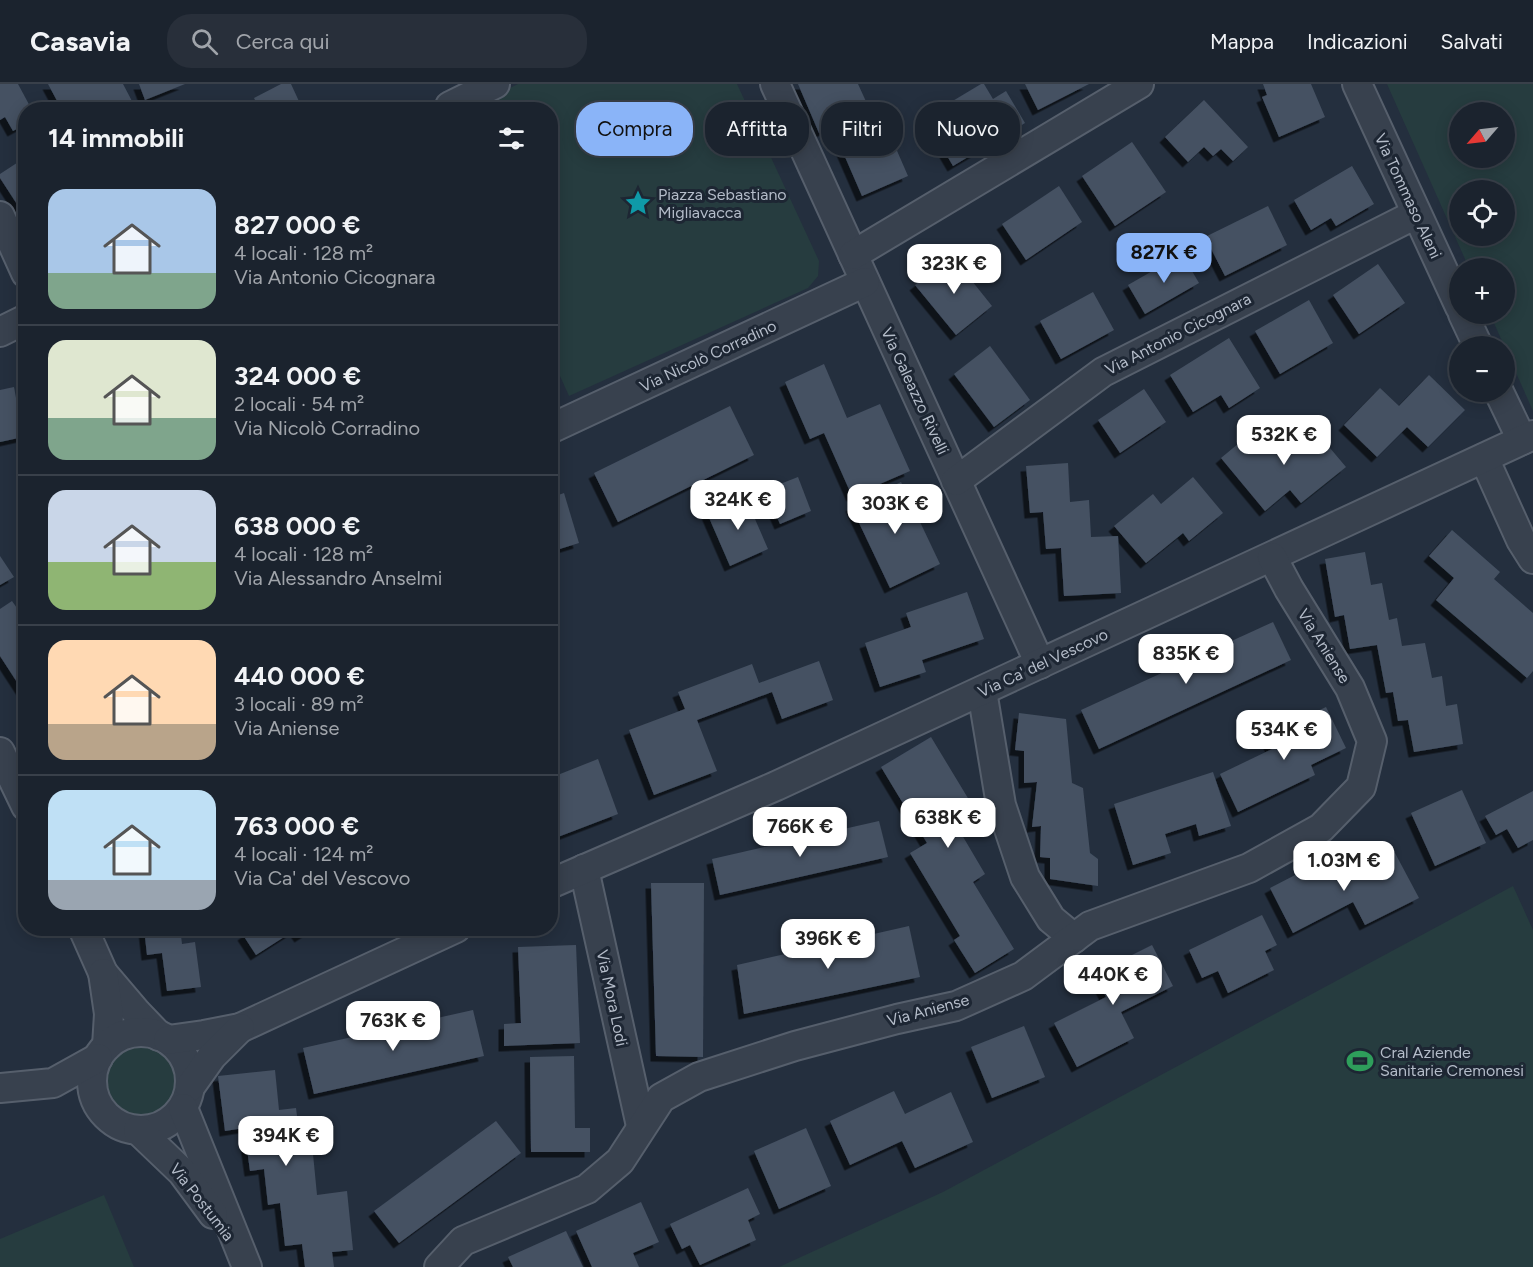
<!DOCTYPE html>
<html lang="it">
<head>
<meta charset="utf-8">
<style>
  body { margin:0; font-family:Figtree,sans-serif; background:#282f3a; color:#f1f3f6; height:100vh; display:flex; flex-direction:column; font-size:22px; white-space:nowrap }
  * { box-sizing:border-box; margin:0 }
  p { font-size:20px; color:#a0a4aa }
  .icon { flex:none; width:33px; height:33px; fill:none; stroke:currentColor; stroke-width:2; stroke-linecap:round; stroke-linejoin:round }
  .map { position:relative; flex:1; overflow:hidden }
  .sheet { position:absolute; left:18px; top:18px; width:540px; height:834px; display:flex; flex-direction:column; background:#1b232e; border-radius:24px; box-shadow:0 3px 15px #0003,0 0 0 2px #39404a }
  .sheet>* { flex:none }
  .guide { position:absolute; left:576px; top:18px; width:570px; height:54px; display:flex; gap:12px }
  .needle { width:39px; rotate:242deg }
  .fabs { position:absolute; left:1449px; top:18px; display:grid; gap:12px }
  .fabs a { display:grid; place-items:center; width:66px; height:66px; border-radius:50%; background:#1b232e; box-shadow:0 3px 15px #0003,0 0 0 2px #39404a; font-size:30px }
  .price { position:absolute; translate:-50% -51px; padding:0 14px; border-radius:12px; background:#fff; color:#222; font-size:20px; line-height:39px; filter:drop-shadow(0 2px 3px #0008) }
  .price::after { content:''; position:absolute; left:50%; top:36px; width:18px; height:14px; margin-left:-9px; background:inherit; clip-path:polygon(0 0,100% 0,50% 100%) }
  .price.current { background:#8ab4f8; color:#111 }
  ul { padding:0; list-style:none }
  li { display:flex; align-items:center; gap:18px; height:150px; padding:0 30px }
  li+li { border-top:2px solid #39404a }
  li span { display:grid; place-items:center; flex:none; width:168px; height:120px; border-radius:18px; color:#555 }
  li>.icon { margin-inline-start:auto }
  span .icon { width:72px; height:72px; fill:#fffc; stroke-width:1 }
  li b { font-size:26px }
  h2 { display:flex; justify-content:space-between; align-items:center; height:72px; padding:0 30px; font-size:26px }
  .pill { padding:0 21px; border-radius:24px; background:#1b232e; box-shadow:0 3px 15px #0003,0 0 0 2px #39404a; font-size:21px; line-height:54px }
  .pill.current { background:#8ab4f8; color:#111 }
  header { display:flex; align-items:center; gap:36px; box-sizing:border-box; height:84px; padding:0 30px; background:#1b232e; border-bottom:2px solid #39404a }
  header strong { font-size:28px }
  nav { display:flex; gap:33px; margin-inline-start:auto; font-size:21px }
  .search { width:420px; height:54px; background:#282f3a; display:flex; align-items:center; gap:15px; box-sizing:border-box; padding:0 21px; border-radius:24px; color:#a0a4aa; font-size:22px }
  .map>svg:first-child { display:block }
  .green { fill:#263c3f; fill-rule:evenodd }
  .building { fill:#455162; filter:url(#shadow) }
  .lines { fill:none; stroke-linecap:round; stroke-linejoin:round }
  .minor-casing { stroke:#565f6c; stroke-width:32 }
  .minor { stroke:#38414e; stroke-width:28 }
  .labels { text-anchor:middle; dominant-baseline:central; stroke-width:6; stroke-linejoin:round; paint-order:stroke }
  .poi-label { font-size:16px; fill:#b4bcc9; stroke:#1d2633; text-anchor:start }
  .street-label { font-size:16px; fill:#b4bcc9; stroke:#1d2633 }
</style>
</head>
<body>
<header>
<strong>Casavia</strong>
<div class="search"><svg class="icon" aria-label="search" viewBox="0 0 24 24"><circle cx="10" cy="10" r="6"/><path d="M15 15l6 6"/></svg>Cerca qui</div>
<nav><a>Mappa</a><a>Indicazioni</a><a>Salvati</a></nav>
</header>
<div class="map">
<svg width="1533" height="1183" viewBox="0 0 1533 1183">
  <defs>
    <filter id="shadow"><feDropShadow dx="-5.5" dy="5.5" stdDeviation="0" flood-color="#0009"/></filter>
  </defs>
  <rect width="100%" height="100%" fill="#242f3e"/>
  <g class="green">
    <polygon points="518,0 737,0 819,177 818,192 808,204 569,312 551,272 550,26 466,26"/>
    <path d="M1387 0H1533V327L1490 230H1504V184H1469ZM1460 28H1504V74H1460ZM1460 106H1504V152H1460Z"/>
    <polygon points="1513,802 1533,846 1533,1183 779,1183 943,1108"/>
    <circle cx="141" cy="997" r="35"/>
    <polygon points="104,1111 134,1183 0,1183 0,1155"/>
  </g>
  <g class="building">
    <polygon points="0,0 18,0 32,26 26,26 26,40 13,47 5,33 0,36"/>
    <polygon points="48,0 123,0 133,19 121,26 96,26 95,23 91,26 62,26"/>
    <polygon points="139,0 185,0 145,16"/>
    <polygon points="281,0 291,0 303,26 260,26 254,14"/>
    <polygon points="798,0 858,0 869,24 877,21 908,92 862,112 832,43 819,49"/>
    <polygon points="981,0 984,0 993,15 1006,7 1025,39 953,82 936,53 943,49 931,30"/>
    <polygon points="1025,0 1089,0 1038,26"/>
    <polygon points="1263,0 1311,0 1325,33 1279,53 1262,13 1267,11"/>
    <polygon points="1204,16 1248,63 1233,77 1221,65 1213,72 1204,63 1188,78 1165,53"/>
    <polygon points="218,19 221,26 203,26"/>
    <polygon points="1132,58 1166,108 1115,142 1082,92"/>
    <polygon points="26,73 26,134 0,94 0,90"/>
    <polygon points="1352,82 1374,120 1336,142 1331,134 1311,146 1294,116"/>
    <polygon points="1059,102 1082,138 1026,176 1002,140"/>
    <polygon points="1268,122 1287,161 1225,192 1205,153"/>
    <polygon points="1182,170 1199,199 1145,230 1128,201"/>
    <polygon points="952,172 992,222 956,251 915,201"/>
    <polygon points="1378,180 1405,219 1359,250 1333,211"/>
    <polygon points="1093,208 1114,246 1061,275 1040,237"/>
    <polygon points="1309,216 1333,259 1280,290 1255,247"/>
    <polygon points="1229,254 1260,304 1229,324 1221,311 1193,328 1170,291"/>
    <polygon points="990,262 1030,316 994,343 954,290"/>
    <polygon points="824,280 847,334 880,320 910,387 852,412 824,349 810,355 785,298"/>
    <polygon points="1429,291 1465,326 1428,363 1407,343 1377,373 1344,341 1380,304 1399,322"/>
    <polygon points="14,303 23,353 0,358 0,306"/>
    <polygon points="1144,305 1166,338 1120,369 1098,336"/>
    <polygon points="730,322 754,371 618,438 594,389"/>
    <polygon points="1308,338 1346,383 1301,419 1290,406 1265,427 1221,374 1256,345 1274,367"/>
    <polygon points="1068,379 1070,418 1089,416 1091,453 1118,452 1121,509 1064,512 1061,464 1046,465 1043,428 1030,429 1026,382"/>
    <polygon points="798,393 811,427 780,440 765,406"/>
    <polygon points="1193,393 1223,429 1189,457 1183,449 1146,479 1114,442 1153,410 1161,420"/>
    <polygon points="901,398 940,480 890,504 851,422"/>
    <polygon points="564,409 579,459 550,468 550,414"/>
    <polygon points="745,412 768,465 730,482 707,429"/>
    <polygon points="1452,446 1500,488 1494,495 1533,529 1533,587 1527,594 1436,516 1454,494 1429,472"/>
    <polygon points="1365,468 1371,501 1382,499 1389,536 1397,534 1402,562 1425,559 1432,594 1442,592 1446,622 1457,620 1463,660 1414,668 1408,636 1398,637 1393,608 1386,609 1377,561 1350,565 1344,531 1335,533 1325,475"/>
    <polygon points="0,472 14,493 0,501"/>
    <polygon points="967,508 984,555 922,576 926,588 880,603 865,559 911,543 906,529"/>
    <polygon points="12,517 26,537 26,612 0,572 0,525"/>
    <polygon points="1273,538 1291,576 1099,665 1081,626"/>
    <polygon points="819,577 833,616 782,635 772,608 697,636 717,687 654,711 629,646 685,625 678,608 752,580 759,599"/>
    <polygon points="1326,623 1346,664 1311,681 1315,691 1238,728 1220,690 1272,665 1268,658 1296,645 1293,639"/>
    <polygon points="1019,629 1066,635 1072,699 1083,704 1090,769 1098,775 1098,802 1050,795 1050,774 1040,773 1041,742 1032,743 1037,698 1024,699 1024,667 1015,666"/>
    <polygon points="931,653 983,739 962,751 985,790 973,798 1014,865 975,889 954,856 960,852 910,769 927,759 881,683"/>
    <polygon points="598,675 618,730 550,756 550,694"/>
    <polygon points="1213,688 1231,742 1199,752 1196,740 1165,750 1171,769 1133,781 1114,720"/>
    <polygon points="1462,706 1486,759 1435,782 1411,729"/>
    <polygon points="1533,707 1533,756 1518,764 1507,745 1496,751 1485,732"/>
    <polygon points="879,737 888,773 720,811 712,775"/>
    <polygon points="1395,769 1419,814 1365,841 1353,818 1293,849 1270,804 1330,773 1342,797"/>
    <polygon points="651,799 704,799 703,973 656,972"/>
    <polygon points="1262,831 1277,861 1265,867 1274,886 1228,909 1218,887 1202,894 1189,866"/>
    <polygon points="909,842 920,893 744,930 737,881"/>
    <polygon points="144,844 180,844 182,860 195,858 201,903 167,907 162,869 147,871"/>
    <polygon points="253,844 314,844 300,853 295,846 256,871 243,851"/>
    <polygon points="576,861 580,959 504,962 504,940 521,939 518,863"/>
    <polygon points="1152,861 1173,902 1121,928 1134,954 1077,983 1054,939 1106,913 1094,890"/>
    <polygon points="473,926 484,972 314,1010 303,964"/>
    <polygon points="1024,942 1045,993 992,1014 971,963"/>
    <polygon points="574,972 575,1044 590,1044 590,1068 531,1068 530,973"/>
    <polygon points="275,986 279,1026 296,1024 302,1071 313,1070 317,1111 347,1107 353,1166 332,1168 334,1183 305,1183 302,1160 285,1162 280,1119 268,1121 264,1085 250,1087 244,1044 225,1047 218,992"/>
    <polygon points="894,1007 905,1030 951,1008 973,1058 915,1084 902,1057 850,1081 830,1037"/>
    <polygon points="496,1037 521,1069 399,1159 374,1127"/>
    <polygon points="806,1044 831,1102 779,1125 754,1067"/>
    <polygon points="748,1104 760,1130 748,1136 756,1156 700,1181 690,1161 682,1165 670,1140"/>
    <polygon points="641,1118 659,1158 633,1169 639,1183 592,1183 576,1147"/>
    <polygon points="566,1147 583,1183 513,1183 508,1173"/>
  </g>
  <g class="lines">
    <g class="minor-casing">
      <g id="minor">
        <polyline points="775,0 1040,580"/>
        <polyline points="1357,0 1460,223"/>
        <polyline points="450,22 495,0"/>
        <polyline points="0,132 26,189"/>
        <polyline points="853,171 1139,0"/>
        <polyline points="1463,230 1478,262"/>
        <polyline points="0,248 26,235"/>
        <polyline points="1499,308 1522,356"/>
        <polyline points="550,345 865,198"/>
        <polyline points="1484,374 1521,456 1533,475"/>
        <polyline points="956,397 1103,288 1416,130"/>
        <polyline points="982,607 1001,721 1025,793 1051,835 1074,854"/>
        <polyline points="0,668 26,722"/>
        <polyline points="584,785 641,1042"/>
        <polyline points="550,800 776,702 1533,351"/>
        <polyline points="83,844 103,889 137,929 159,952"/>
        <polyline points="103,889 109,930 107,962"/>
        <circle cx="141" cy="997" r="49"/>
        <polyline points="168,956 204,951 240,944 456,844"/>
        <polyline points="190,1003 212,972 240,944"/>
        <polyline points="0,1004 53,999 98,974"/>
        <polyline points="183,1024 247,1183"/>
        <polyline points="138,1046 182,1088 213,1130"/>
        <polyline points="439,1183 463,1157 587,1105 620,1077 661,1014 699,993 795,962 897,935 956,922 1023,892 1090,842 1249,784 1321,744 1361,703 1372,657 1350,604 1289,505 1272,473"/>
      </g>
    </g>
    <use href="#minor" class="minor"/>
  </g>
  <defs>
    <g id="sight-bare" transform="scale(2.07)"><path d="M0-6L1.8-2.2L6-1.7L2.9 1.2L3.7 5.4L0 3.3L-3.7 5.4L-2.9 1.2L-6-1.7L-1.8-2.2Z" fill="#0f9aa8" stroke="#1d2633" stroke-width="2.5" paint-order="stroke"/></g>
    <g id="stadium-bare" transform="scale(2.07)"><path d="M0-5a6.5 5 0 1 0 0 10a6.5 5 0 1 0 0-10ZM-3.5-1.8h7v3.6h-7Z" fill="#2e9e5b" stroke="#1d2633" stroke-width="2.5" paint-order="stroke"/></g>
  </defs>
  <g fill-rule="evenodd">
    <use href="#sight-bare" x="638" y="119"/>
    <use href="#stadium-bare" x="1360" y="977"/>
  </g>
  <g class="labels">
    <g class="poi-label">
      <text x="658" y="110">Piazza Sebastiano<tspan x="658" dy="18">Migliavacca</tspan></text>
      <text x="1380" y="968">Cral Aziende<tspan x="1380" dy="18">Sanitarie Cremonesi</tspan></text>
    </g>
    <g class="street-label">
      <text transform="translate(1408 112) rotate(65)">Via Tommaso Aleni</text>
      <text transform="translate(1178 250) rotate(-27)">Via Antonio Cicognara</text>
      <text transform="translate(708 272) rotate(-25)">Via Nicolò Corradino</text>
      <text transform="translate(915 307) rotate(65)">Via Galeazzo Rivelli</text>
      <text transform="translate(1324 562) rotate(58)">Via Aniense</text>
      <text transform="translate(1043 579) rotate(-25)">Via Ca' del Vescovo</text>
      <text transform="translate(612 914) rotate(78)">Via Mora Lodi</text>
      <text transform="translate(928 926) rotate(-15)">Via Aniense</text>
      <text transform="translate(202 1118) rotate(52)">Via Postumia</text>
    </g>
  </g>
</svg>
<div class="fabs">
<a><svg class="needle" viewBox="-14 -14 28 28"><path d="M0-13l5 13h-10z" fill="#e53935"/><path d="M0 13l5-13h-10z" fill="#a0a4aa"/></svg></a>
<a><svg class="icon" aria-label="locate" viewBox="0 0 24 24"><circle cx="12" cy="12" r="6"/><path d="M12 2v4M12 18v4M2 12h4M18 12h4"/></svg></a>
<a>+</a>
<a>−</a>
</div>
<b class="price current" style="left:1164px;top:200px">827K €</b>
<b class="price" style="left:954px;top:211px">323K €</b>
<b class="price" style="left:1284px;top:382px">532K €</b>
<b class="price" style="left:738px;top:447px">324K €</b>
<b class="price" style="left:895px;top:451px">303K €</b>
<b class="price" style="left:1186px;top:601px">835K €</b>
<b class="price" style="left:1284px;top:677px">534K €</b>
<b class="price" style="left:948px;top:765px">638K €</b>
<b class="price" style="left:800px;top:774px">766K €</b>
<b class="price" style="left:1344px;top:808px">1.03M €</b>
<b class="price" style="left:828px;top:886px">396K €</b>
<b class="price" style="left:1113px;top:922px">440K €</b>
<b class="price" style="left:393px;top:968px">763K €</b>
<b class="price" style="left:286px;top:1083px">394K €</b>
<div class="guide">
<a class="pill current">Compra</a>
<a class="pill">Affitta</a>
<a class="pill">Filtri</a>
<a class="pill">Nuovo</a>
</div>
<section class="sheet">
<h2>14 immobili<svg class="icon" aria-label="filters" viewBox="0 0 24 24"><path d="M4 7h16M4 17h16"/><circle cx="9" cy="7" r="2"/><circle cx="15" cy="17" r="2"/></svg></h2>
<ul>
<li><span style="background:linear-gradient(#a9c7e8 70%,#7fa58c 0)"><svg class="icon" aria-label="home" viewBox="0 0 24 24"><path d="M3 11l9-7 9 7M6 9v11h12V9"/></svg></span><div><b>827 000 €</b><p>4 locali · 128 m²</p><p>Via Antonio Cicognara</p></div></li>
<li><span style="background:linear-gradient(#dfe7d0 65%,#7fa58c 0)"><svg class="icon" aria-label="home" viewBox="0 0 24 24"><path d="M3 11l9-7 9 7M6 9v11h12V9"/></svg></span><div><b>324 000 €</b><p>2 locali · 54 m²</p><p>Via Nicolò Corradino</p></div></li>
<li><span style="background:linear-gradient(#c9d6e8 60%,#8fb573 0)"><svg class="icon" aria-label="home" viewBox="0 0 24 24"><path d="M3 11l9-7 9 7M6 9v11h12V9"/></svg></span><div><b>638 000 €</b><p>4 locali · 128 m²</p><p>Via Alessandro Anselmi</p></div></li>
<li><span style="background:linear-gradient(#ffd9b3 70%,#b9a48a 0)"><svg class="icon" aria-label="home" viewBox="0 0 24 24"><path d="M3 11l9-7 9 7M6 9v11h12V9"/></svg></span><div><b>440 000 €</b><p>3 locali · 89 m²</p><p>Via Aniense</p></div></li>
<li><span style="background:linear-gradient(#bfe0f5 75%,#9aa5b1 0)"><svg class="icon" aria-label="home" viewBox="0 0 24 24"><path d="M3 11l9-7 9 7M6 9v11h12V9"/></svg></span><div><b>763 000 €</b><p>4 locali · 124 m²</p><p>Via Ca' del Vescovo</p></div></li>
</ul>
</section>
</div>
</body>
</html>
